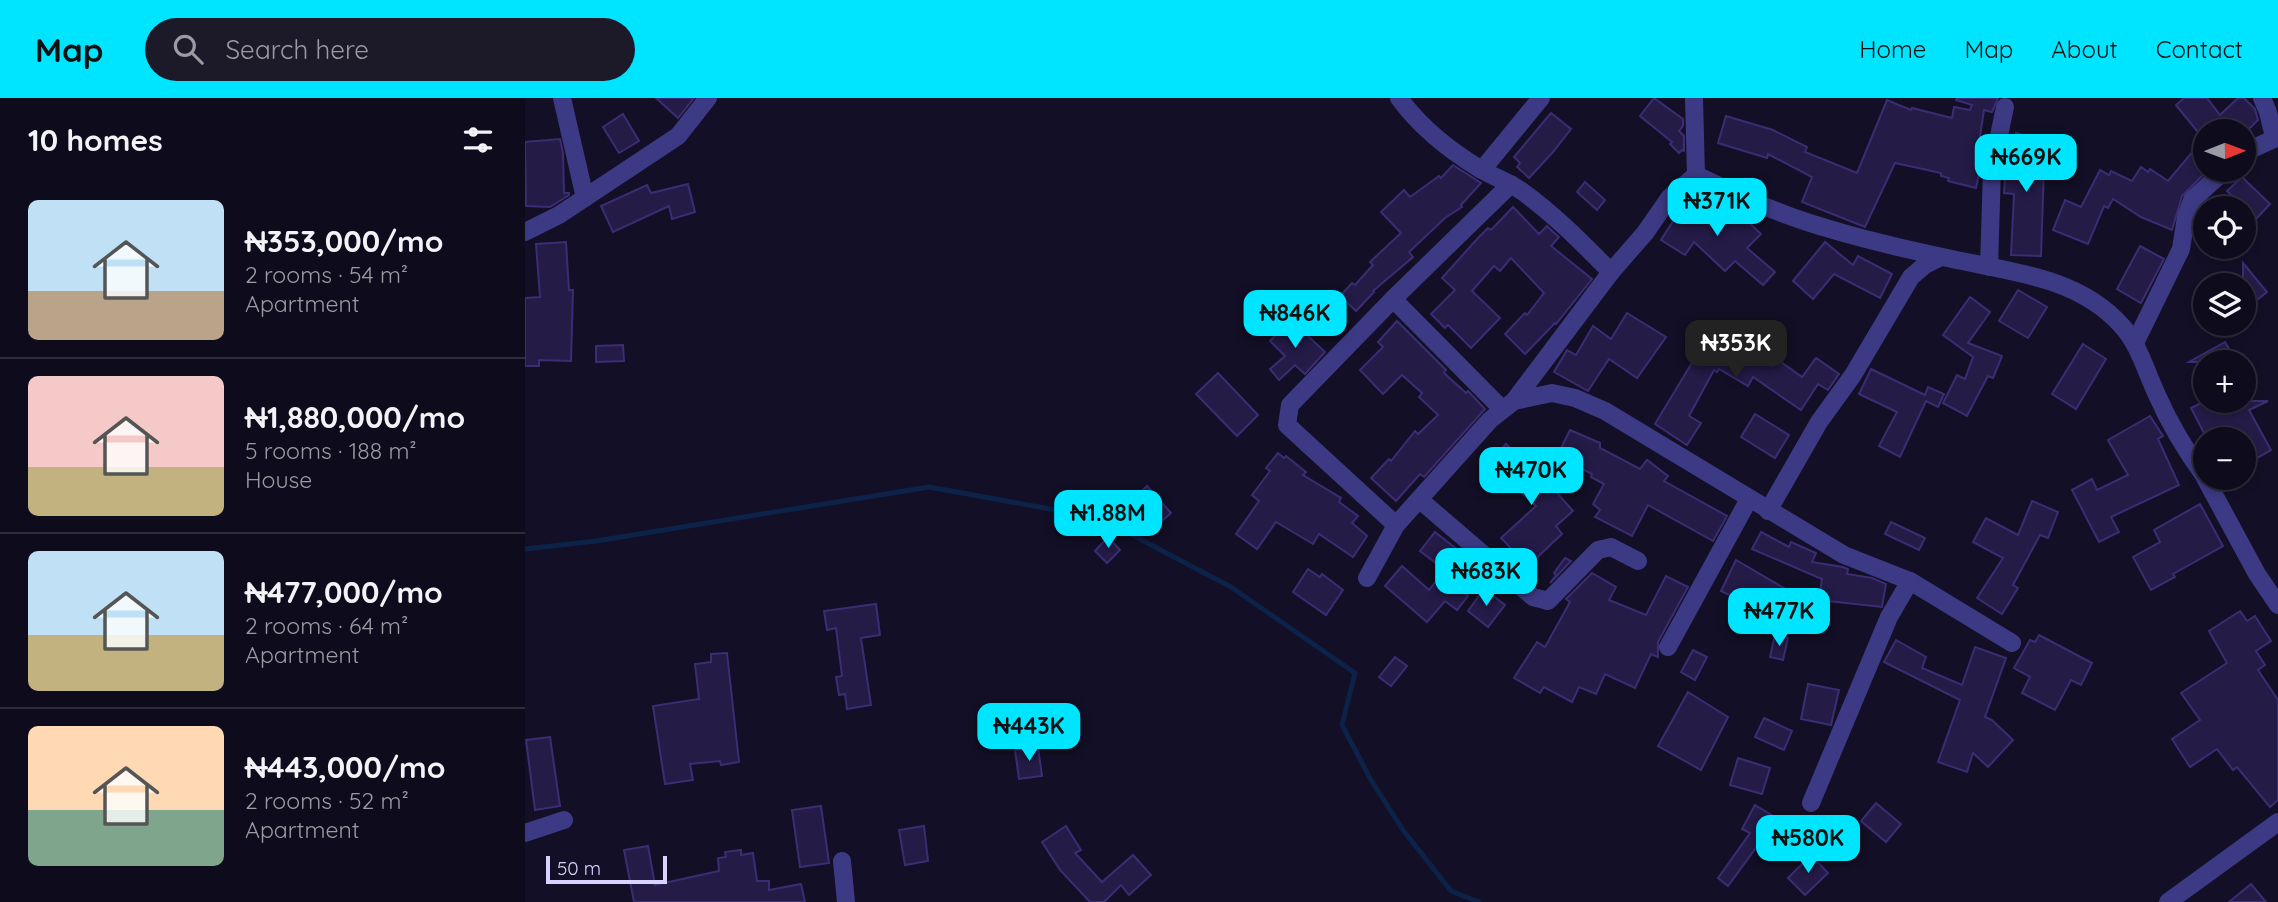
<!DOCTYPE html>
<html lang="en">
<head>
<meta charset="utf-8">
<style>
  body { margin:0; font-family:Quicksand,sans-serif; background:#1c1929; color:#f1f3f6; height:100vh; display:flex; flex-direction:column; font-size:26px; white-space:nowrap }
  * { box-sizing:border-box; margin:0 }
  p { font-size:23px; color:#9b9ba3 }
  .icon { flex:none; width:38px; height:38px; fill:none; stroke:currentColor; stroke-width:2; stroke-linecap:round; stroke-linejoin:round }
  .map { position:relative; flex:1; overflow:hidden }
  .sheet { display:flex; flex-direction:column; background:#0e0b1c; width:525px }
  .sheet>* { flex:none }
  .needle { width:46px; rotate:89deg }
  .controls { position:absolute; left:1668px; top:21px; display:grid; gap:14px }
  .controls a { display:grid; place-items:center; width:63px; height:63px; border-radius:50%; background:#0e0b1c; box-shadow:0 4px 10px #0003,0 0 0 2px #2e2b3b; font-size:35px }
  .scale { position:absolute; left:21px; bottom:18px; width:121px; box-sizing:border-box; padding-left:7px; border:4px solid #d9d4ff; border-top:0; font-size:19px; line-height:24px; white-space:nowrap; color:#d9d4ff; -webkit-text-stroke:5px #130f26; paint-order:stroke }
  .price { position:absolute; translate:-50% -60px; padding:0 16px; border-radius:14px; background:#00e5ff; color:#111; font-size:23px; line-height:46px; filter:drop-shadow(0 2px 4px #0008) }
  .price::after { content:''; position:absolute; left:50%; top:42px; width:21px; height:16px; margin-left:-10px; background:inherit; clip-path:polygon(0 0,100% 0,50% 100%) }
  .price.active { background:#222; color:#fff }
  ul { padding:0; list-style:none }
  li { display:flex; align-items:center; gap:21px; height:175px; padding:0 28px }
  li+li { border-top:2px solid #2e2b3b }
  li span { display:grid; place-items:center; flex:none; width:196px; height:140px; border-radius:10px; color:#555 }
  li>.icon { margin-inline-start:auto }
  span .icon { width:84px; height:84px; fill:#fffc; stroke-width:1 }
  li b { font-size:30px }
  h2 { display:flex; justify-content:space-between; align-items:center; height:84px; padding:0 28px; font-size:30px }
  header { display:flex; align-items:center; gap:42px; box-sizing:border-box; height:98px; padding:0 35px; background:#00e5ff; color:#111 }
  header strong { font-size:33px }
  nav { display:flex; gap:38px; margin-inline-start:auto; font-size:24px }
  .search { width:490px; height:63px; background:#1c1929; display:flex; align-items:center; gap:18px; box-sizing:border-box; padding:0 24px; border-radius:38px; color:#9b9ba3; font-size:26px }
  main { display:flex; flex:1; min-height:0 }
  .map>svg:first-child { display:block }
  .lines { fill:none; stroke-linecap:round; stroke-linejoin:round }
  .stream { stroke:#0c2248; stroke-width:5 }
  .building { fill:#241b47; stroke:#3b2d73; stroke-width:2 }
  .minor { stroke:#3d3a85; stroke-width:18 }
</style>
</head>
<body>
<header>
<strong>Map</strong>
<div class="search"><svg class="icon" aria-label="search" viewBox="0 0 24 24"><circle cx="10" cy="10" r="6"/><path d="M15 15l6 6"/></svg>Search here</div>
<nav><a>Home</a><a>Map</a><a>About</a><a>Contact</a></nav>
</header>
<main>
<section class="sheet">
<h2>10 homes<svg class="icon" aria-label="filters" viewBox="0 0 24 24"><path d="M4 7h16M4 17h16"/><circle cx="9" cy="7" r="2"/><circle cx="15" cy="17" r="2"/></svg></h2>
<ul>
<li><span style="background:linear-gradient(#bfe0f5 65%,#b9a48a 0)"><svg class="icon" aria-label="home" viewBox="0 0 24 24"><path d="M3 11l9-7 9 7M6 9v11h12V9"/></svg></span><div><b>₦353,000/mo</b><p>2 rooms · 54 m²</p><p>Apartment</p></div></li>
<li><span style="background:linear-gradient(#f6c9c9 65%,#c2b280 0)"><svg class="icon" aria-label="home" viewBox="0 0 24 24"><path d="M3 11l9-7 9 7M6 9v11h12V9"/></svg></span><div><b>₦1,880,000/mo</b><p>5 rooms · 188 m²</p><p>House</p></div></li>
<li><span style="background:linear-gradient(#bfe0f5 60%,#c2b280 0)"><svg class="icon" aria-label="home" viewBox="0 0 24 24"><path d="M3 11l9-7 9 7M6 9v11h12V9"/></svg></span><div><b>₦477,000/mo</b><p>2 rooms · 64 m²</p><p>Apartment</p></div></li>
<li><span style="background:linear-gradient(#ffd9b3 60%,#7fa58c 0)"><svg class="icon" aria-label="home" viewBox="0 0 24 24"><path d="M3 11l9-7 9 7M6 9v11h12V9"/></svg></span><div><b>₦443,000/mo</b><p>2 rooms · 52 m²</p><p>Apartment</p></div></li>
</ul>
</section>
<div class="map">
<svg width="1753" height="804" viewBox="0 0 1753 804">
  <rect width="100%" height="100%" fill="#130f26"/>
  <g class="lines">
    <polyline class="stream" points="0,451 71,443 404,389 575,420 706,489 830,575 817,627 846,682 878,732 926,793 954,804"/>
  </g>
  <g class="building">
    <polygon points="131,0 169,0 153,20"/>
    <polygon points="1129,0 1158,21 1158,28 1154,33 1159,38 1159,53 1157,52 1154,55 1145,46 1147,44 1115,18"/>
    <polygon points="1432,0 1473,0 1467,14 1459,12 1451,65 1456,66 1451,90 1423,83 1424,80 1416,78 1416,75 1370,65 1340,129 1277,104 1287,79 1243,56 1242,60 1193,45 1201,18 1248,32 1282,49 1280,54 1332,75 1362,2 1386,12 1387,10 1427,20 1429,9 1445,12 1447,7 1431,2"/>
    <polygon points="1659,0 1682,0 1695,17 1713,0 1719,0 1730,11 1733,22 1722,33 1672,33 1651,7"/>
    <polygon points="1026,15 1046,31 1028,54 1004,80 992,69 995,65 989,59"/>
    <polygon points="98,16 114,43 94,55 78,29"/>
    <polygon points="1491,35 1521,43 1516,68 1519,68 1516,158 1486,157 1489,96 1479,95 1481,66 1483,67"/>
    <polygon points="1680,39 1680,72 1683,72 1657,98 1647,132 1616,119 1588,101 1583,110 1579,108 1563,146 1528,132 1540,102 1556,109 1575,72 1584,77 1586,73 1607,83 1616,69 1623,74 1625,71 1643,83"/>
    <polygon points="35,41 38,55 39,95 44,95 44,97 25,109 1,108 0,44"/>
    <polygon points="928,67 956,85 936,107 937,109 920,120 884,154 888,159 848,193 849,194 831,213 815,198 827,185 830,187 848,167 845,164 876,135 856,114 879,92 885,99 914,78 916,80"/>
    <polygon points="1717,79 1745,106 1731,121 1702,93"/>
    <polygon points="1060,84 1080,102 1072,112 1052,94"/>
    <polygon points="163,86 170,114 147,121 144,108 88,134 76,108 122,87 126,95"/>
    <polygon points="1164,98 1206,123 1214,115 1236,136 1222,150 1250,174 1238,187 1210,163 1200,173 1169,144 1160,157 1136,142"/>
    <polygon points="988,109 1014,136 1022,128 1025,131 1034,139 1026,148 1067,181 1031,226 1030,225 1000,256 980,236 1000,215 1002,217 1019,195 986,160 975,173 969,168 947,193 975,220 946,250 923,227 920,230 906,216 930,192 917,180 953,140 963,130 966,132"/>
    <polygon points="41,144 44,192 48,192 46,263 14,262 14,268 0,268 0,200 15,199 11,146"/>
    <polygon points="1300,144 1328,167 1333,158 1367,176 1355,200 1309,176 1288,201 1268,183"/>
    <polygon points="1615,148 1639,161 1616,205 1592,191"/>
    <polygon points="1718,165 1742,194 1718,213"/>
    <polygon points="1493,192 1522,209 1503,240 1474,223"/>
    <polygon points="1445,199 1465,214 1443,245 1477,258 1468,280 1463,278 1442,318 1418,305 1432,277 1440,281 1448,259 1418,237"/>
    <polygon points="1102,215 1141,239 1112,280 1084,261 1063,293 1029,274 1042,252 1051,257 1068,228 1086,241"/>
    <polygon points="765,221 800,254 780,276 770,267 754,282 745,271 760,258 745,243"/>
    <polygon points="872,223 921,272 919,275 941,295 943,293 960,311 899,379 895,376 871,403 846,380 864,361 866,363 890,333 893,336 913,317 894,299 897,295 877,277 858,296 835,272 858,249 853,244"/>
    <polygon points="1191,225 1213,238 1209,245 1247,268 1252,261 1277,279 1291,260 1314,276 1303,292 1293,286 1276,312 1228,279 1223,288 1194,271 1192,274 1189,272 1164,318 1176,325 1162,347 1130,326"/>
    <polygon points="1700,244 1711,264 1664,264"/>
    <polygon points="1558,246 1581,261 1551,311 1527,296"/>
    <polygon points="98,247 99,263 71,264 71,248"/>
    <polygon points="1346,271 1400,297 1403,289 1419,296 1413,309 1401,303 1375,359 1354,348 1372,314 1334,296"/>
    <polygon points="693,275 733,317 712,338 671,296"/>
    <polygon points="1680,303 1743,303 1724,312 1746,352 1718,368 1718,341 1682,341 1666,310"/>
    <polygon points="1230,316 1264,337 1250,360 1216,339"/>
    <polygon points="1625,318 1638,338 1633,341 1654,387 1586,419 1594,434 1574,444 1547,392 1567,381 1572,392 1603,377 1583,342"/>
    <polygon points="1045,332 1075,345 1075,350 1115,371 1122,362 1143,378 1139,383 1202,418 1188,443 1123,407 1107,438 1070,419 1075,412 1068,406 1079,386 1066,379 1067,376 1032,358"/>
    <polygon points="981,346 1020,381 1048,413 1031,428 1037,436 1003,468 976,440 1011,408 964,366"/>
    <polygon points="753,355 759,360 761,358 781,374 778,377 816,400 814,404 833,418 827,425 842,438 828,459 794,436 788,446 751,424 732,451 711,436 734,403 727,397 745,373 741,370"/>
    <polygon points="622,388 646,415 626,433 602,407"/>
    <polygon points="1507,403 1533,414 1523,440 1515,437 1488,487 1493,490 1477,516 1452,500 1478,460 1448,444 1461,420 1493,437"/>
    <polygon points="1675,406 1698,448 1648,476 1650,479 1626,492 1608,459 1635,444 1629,432"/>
    <polygon points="1366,424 1400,440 1394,452 1360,436"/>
    <polygon points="910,434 947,463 929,487 943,498 932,512 920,503 902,524 860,488 877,468 904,492 920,472 895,453"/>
    <polygon points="1236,434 1264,449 1266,444 1291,455 1287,464 1318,469 1323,471 1322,476 1347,480 1361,486 1357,509 1294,502 1297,481 1227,451"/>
    <polygon points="583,439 595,452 582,465 570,453"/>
    <polygon points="1040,460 1046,463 1025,485 1031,477 1029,475"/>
    <polygon points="1211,462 1264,493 1257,505 1231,491 1223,506 1196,493"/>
    <polygon points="783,471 795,479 797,476 818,492 801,517 768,494"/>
    <polygon points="1067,475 1091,489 1084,502 1121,517 1141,478 1163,489 1133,544 1133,559 1126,556 1110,590 1080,576 1071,596 1054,589 1047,604 1019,589 1015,595 989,580 1012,544 1020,549 1045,504 1041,501"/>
    <polygon points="959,491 980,507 963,529 943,513"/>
    <polygon points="351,506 355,537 336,540 346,607 322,611 320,596 314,597 311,579 317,578 311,530 302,532 299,513"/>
    <polygon points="1715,513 1722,523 1730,518 1746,543 1731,553 1740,567 1733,572 1753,602 1753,702 1745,709 1712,669 1708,672 1692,651 1665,669 1647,641 1675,622 1656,595 1702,565 1684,533"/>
    <polygon points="1250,537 1263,540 1258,562 1245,559"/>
    <polygon points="1514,537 1567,565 1556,587 1546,582 1530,612 1497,595 1505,579 1489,570 1505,542 1510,544"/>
    <polygon points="1371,542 1401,559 1397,570 1437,587 1450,549 1481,560 1460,619 1467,622 1488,642 1463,669 1448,655 1442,674 1413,664 1435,602 1359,564"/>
    <polygon points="1168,552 1182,559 1170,582 1156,574"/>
    <polygon points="202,555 214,664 196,667 195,663 165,666 168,682 140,686 128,608 174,601 170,566 186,564 186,556"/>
    <polygon points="870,559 882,568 866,588 854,579"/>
    <polygon points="1283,586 1314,592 1306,627 1276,621"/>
    <polygon points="1163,594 1203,619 1176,672 1133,648"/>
    <polygon points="1239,620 1267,633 1259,652 1230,639"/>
    <polygon points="25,639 35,708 10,712 1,642"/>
    <polygon points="513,649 517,678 494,681 490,652"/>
    <polygon points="1213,660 1245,670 1237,696 1205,687"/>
    <polygon points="1351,705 1376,726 1361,744 1336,723"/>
    <polygon points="1230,707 1258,724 1243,748 1236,743 1203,788 1193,780 1225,735 1217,731"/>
    <polygon points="296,708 304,765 275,769 267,712"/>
    <polygon points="399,728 403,763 380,767 374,732"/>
    <polygon points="541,728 556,752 550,755 577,784 608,757 626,777 604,797 596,787 579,804 565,804 535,772 517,744"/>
    <polygon points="123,748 130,787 194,773 193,760 201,759 200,754 216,752 216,757 228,755 232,783 244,783 244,792 276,786 280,804 109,804 99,752"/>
    <polygon points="1286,757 1303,775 1280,797 1263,780"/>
    <polygon points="1726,786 1741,804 1704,804"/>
  </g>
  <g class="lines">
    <g class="minor">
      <polyline points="37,0 60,100"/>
      <path d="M874 0C895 29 924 52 955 71 969 79 984 84 998 94 1030 117 1058 146 1086 174L989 303"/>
      <polyline points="1169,0 1171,77"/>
      <polyline points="1737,0 1743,14 1749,39"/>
      <polyline points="1718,55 1753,39"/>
      <polyline points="957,72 1016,0"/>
      <path d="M1171 77C1211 96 1255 117 1298 129 1340 142 1384 152 1427 161 1486 174 1553 179 1596 227 1614 246 1621 274 1632 297 1645 327 1661 353 1680 379"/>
      <polyline points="0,134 34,117 153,38 183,0"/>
      <polyline points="1464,169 1467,71 1480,9"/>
      <polyline points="1086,174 1120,135 1145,99 1171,77"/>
      <polyline points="868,201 977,311"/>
      <polyline points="1610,245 1656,151 1661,119 1667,102 1700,72"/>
      <polyline points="1680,380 1732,476 1753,507"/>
      <polyline points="895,402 1008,499 1023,503 1073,452 1086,449 1113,463"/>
      <polyline points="1243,413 1294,324 1328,277 1386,179 1400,167 1416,159"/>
      <polyline points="871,427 762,327 765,307 868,201 986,86"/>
      <polyline points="842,480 871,427 965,322 989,303 1027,295 1050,300 1080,313 1319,457 1385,483 1487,545"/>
      <polyline points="1143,549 1224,401"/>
      <polyline points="1286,705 1364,519 1385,483"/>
      <polyline points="0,735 39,722"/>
      <polyline points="317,763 321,804"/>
      <polyline points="1643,804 1753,724"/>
    </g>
  </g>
</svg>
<div class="controls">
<a><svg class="needle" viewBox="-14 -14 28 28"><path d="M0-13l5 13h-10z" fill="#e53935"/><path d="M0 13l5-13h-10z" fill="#9b9ba3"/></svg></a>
<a><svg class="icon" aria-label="locate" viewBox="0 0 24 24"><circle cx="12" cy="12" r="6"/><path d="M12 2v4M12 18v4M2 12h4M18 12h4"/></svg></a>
<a><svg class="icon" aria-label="layers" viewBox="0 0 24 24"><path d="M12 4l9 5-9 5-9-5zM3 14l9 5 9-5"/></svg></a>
<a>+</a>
<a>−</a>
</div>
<div class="scale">50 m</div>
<b class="price" style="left:1501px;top:96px">₦669K</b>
<b class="price" style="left:1192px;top:140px">₦371K</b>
<b class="price" style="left:770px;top:252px">₦846K</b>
<b class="price active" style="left:1211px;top:282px">₦353K</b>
<b class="price" style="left:1006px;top:409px">₦470K</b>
<b class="price" style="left:583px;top:452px">₦1.88M</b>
<b class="price" style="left:961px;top:510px">₦683K</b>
<b class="price" style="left:1254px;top:550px">₦477K</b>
<b class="price" style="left:504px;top:665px">₦443K</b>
<b class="price" style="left:1283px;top:777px">₦580K</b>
</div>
</main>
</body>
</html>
